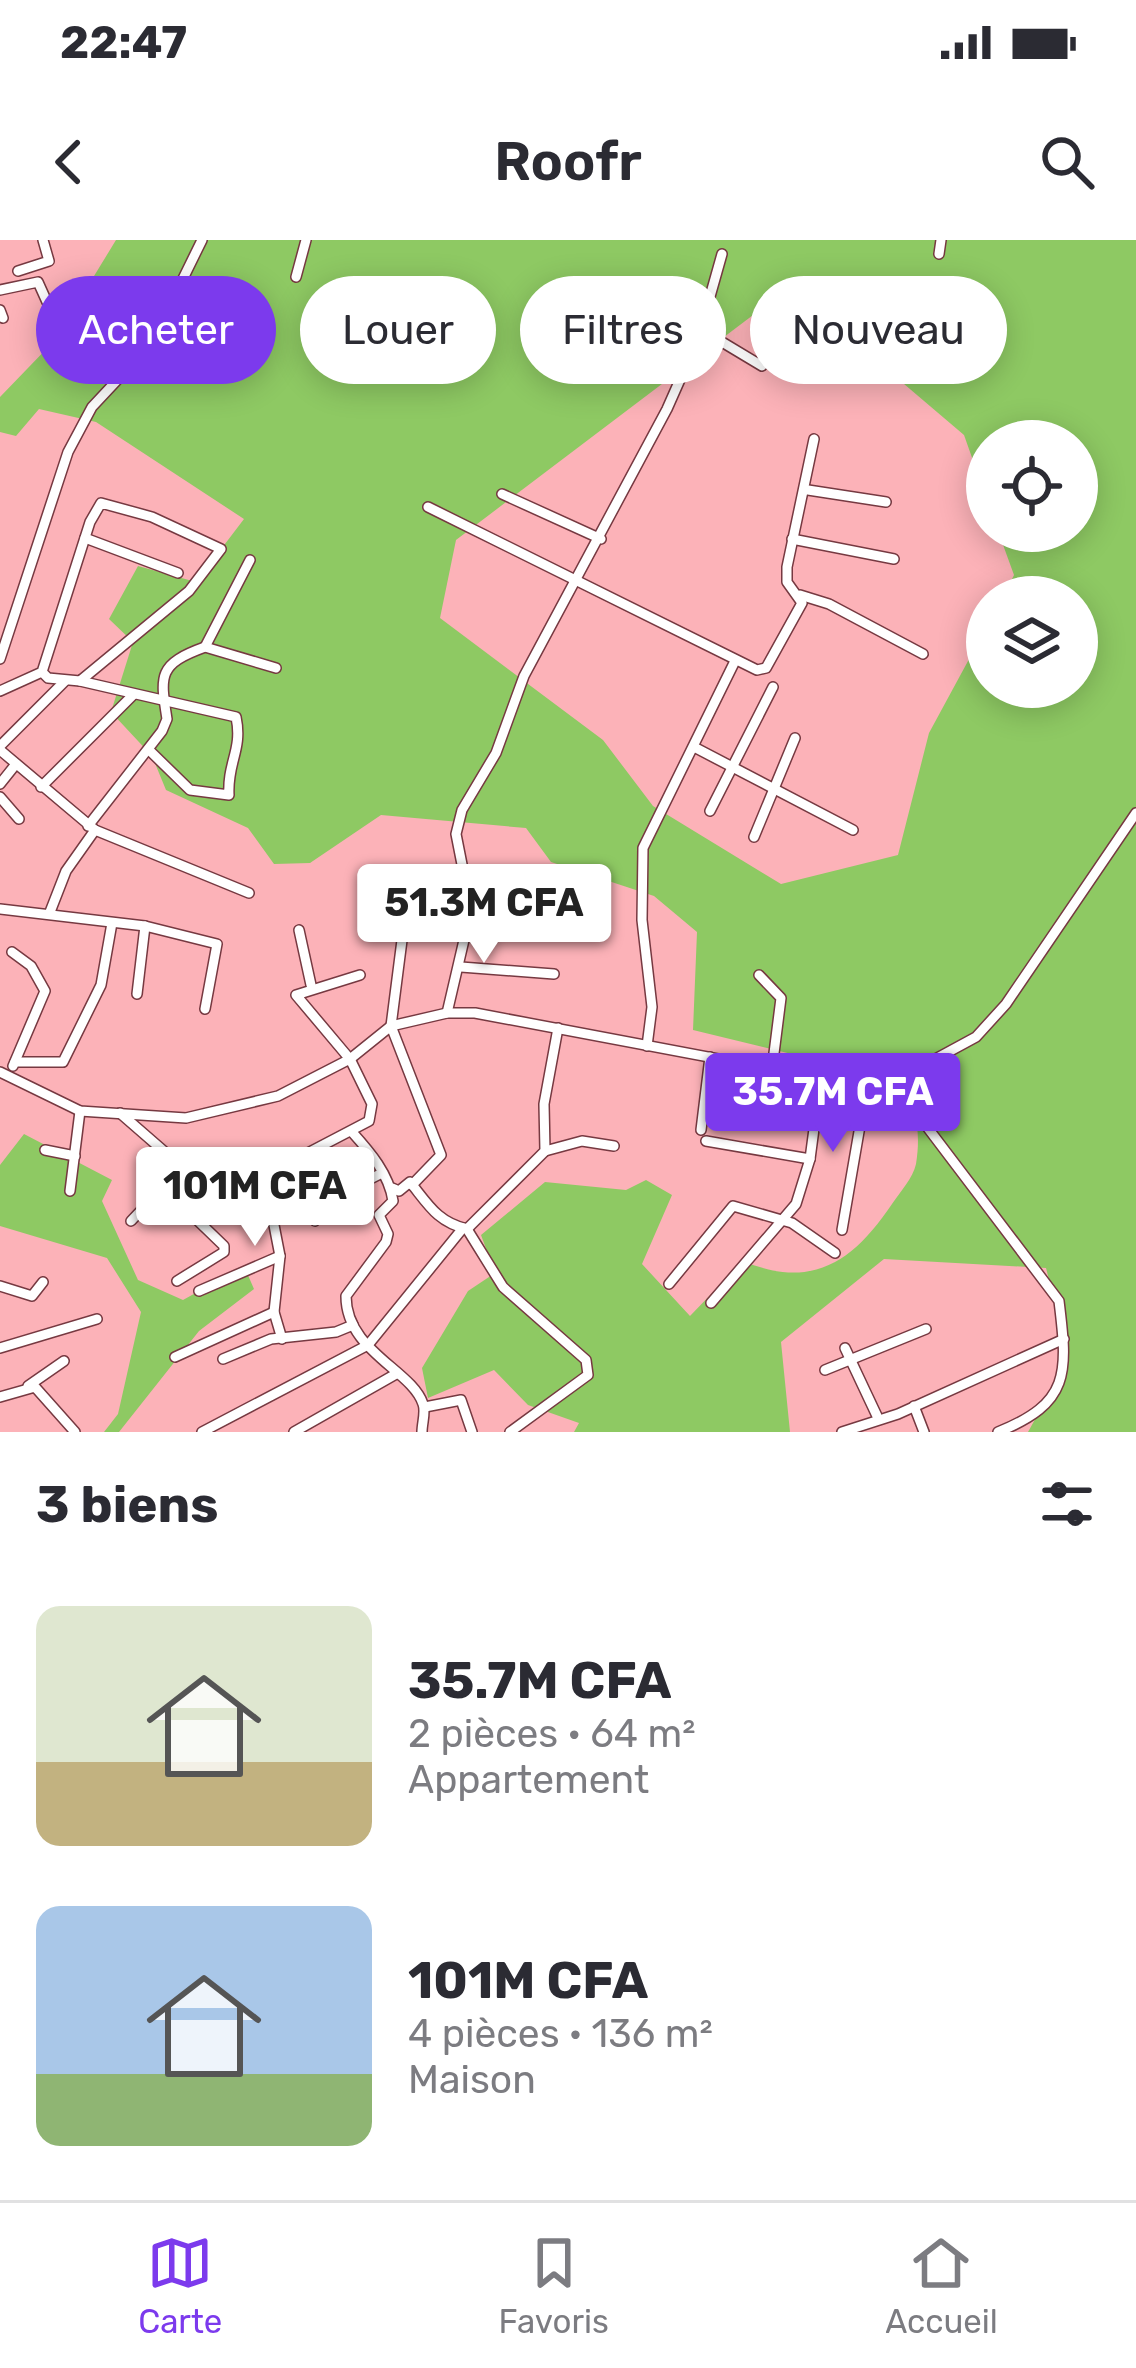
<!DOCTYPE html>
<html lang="fr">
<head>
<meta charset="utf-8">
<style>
  body { margin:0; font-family:Rubik,sans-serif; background:#f2f2f3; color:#2b2b33; height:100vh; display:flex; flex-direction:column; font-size:45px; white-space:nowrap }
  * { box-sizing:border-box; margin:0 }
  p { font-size:39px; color:#7c7c81 }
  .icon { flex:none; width:66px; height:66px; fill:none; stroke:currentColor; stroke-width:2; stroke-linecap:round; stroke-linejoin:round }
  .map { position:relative; height:1192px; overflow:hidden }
  .side { display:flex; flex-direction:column; background:#fff; flex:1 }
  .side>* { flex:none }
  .guide { position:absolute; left:36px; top:36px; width:1065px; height:108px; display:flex; gap:24px }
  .buttons { position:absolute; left:966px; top:180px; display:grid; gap:24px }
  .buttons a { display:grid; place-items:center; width:132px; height:132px; border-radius:50%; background:#fff; box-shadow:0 6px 30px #0003; font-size:60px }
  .price { position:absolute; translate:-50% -102px; padding:0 27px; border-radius:12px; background:#fff; color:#222; font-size:39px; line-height:78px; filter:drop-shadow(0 3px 6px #0008) }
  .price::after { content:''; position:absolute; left:50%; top:72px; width:36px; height:27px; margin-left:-18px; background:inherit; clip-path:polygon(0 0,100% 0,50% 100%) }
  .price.active { background:#7c3aed; color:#fff }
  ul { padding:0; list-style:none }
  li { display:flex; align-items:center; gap:36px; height:300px; padding:0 36px }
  li span { display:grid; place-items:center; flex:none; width:336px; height:240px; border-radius:24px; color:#555 }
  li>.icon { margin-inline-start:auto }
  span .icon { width:144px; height:144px; fill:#fffc; stroke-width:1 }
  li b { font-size:51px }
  h2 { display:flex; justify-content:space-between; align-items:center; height:144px; padding:0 36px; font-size:51px }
  .tag { padding:0 42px; border-radius:54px; background:#fff; box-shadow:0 6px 30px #0003; font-size:42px; line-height:108px }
  .tag.active { background:#7c3aed; color:#fff }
  .status { display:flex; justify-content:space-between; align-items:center; height:84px; padding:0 60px; background:#fff; direction:ltr }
  .status svg { height:33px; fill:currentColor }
  header { display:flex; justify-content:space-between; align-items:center; height:156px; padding:0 36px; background:#fff; font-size:54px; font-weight:600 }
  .tab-bar { display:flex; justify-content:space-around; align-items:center; height:168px; border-top:3px solid #e1e1e2; background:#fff; font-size:33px; color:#7c7c81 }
  .tab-bar a { display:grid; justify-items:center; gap:6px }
  .tab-bar .active { color:#7c3aed }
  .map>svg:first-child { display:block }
  .green { fill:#8ec963; fill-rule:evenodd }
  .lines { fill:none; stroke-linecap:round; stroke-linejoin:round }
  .minor-casing { stroke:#763941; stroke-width:12 }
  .minor { stroke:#fff; stroke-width:9 }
</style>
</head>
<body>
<div class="status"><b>22:47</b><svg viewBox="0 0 49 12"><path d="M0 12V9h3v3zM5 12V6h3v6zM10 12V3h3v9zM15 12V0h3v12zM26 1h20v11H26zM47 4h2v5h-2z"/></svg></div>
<header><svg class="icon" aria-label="back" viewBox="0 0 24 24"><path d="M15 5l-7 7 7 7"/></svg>Roofr<svg class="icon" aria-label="search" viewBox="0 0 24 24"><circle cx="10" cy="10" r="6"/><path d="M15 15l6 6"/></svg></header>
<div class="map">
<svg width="1136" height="1192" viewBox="0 0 1136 1192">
  <rect width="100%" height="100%" fill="#fcb2b8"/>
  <g class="green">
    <path d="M116 0H1136V1192H1028L1069 1118 1046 1028 884 1019 781 1102 790 1192H574L579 1183 528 1165 494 1130 428 1158 422 1128 468 1051 495 1033 481 995 545 942 626 950 646 940 672 955 642 1024 690 1076 743 1021C812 1050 853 1022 892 964 900 952 913 938 916 924 921 894 916 869 906 842L693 790 697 692 654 656 551 622 526 588 381 575 310 623 274 624 248 588 166 550 152 516 111 472 133 402 109 379 138 326 196 342 244 279 96 182 39 169 16 196 0 192V157L55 100ZM790 47 964 195 987 260V201H1077V291H998L1014 335 1003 357H1077V447H987V386L929 493 898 615 781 644 653 566 603 500 440 378 456 300Z"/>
    <polygon points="24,894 112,940 102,961 138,1040 183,1060 244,1026 254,1049 199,1091 119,1192 104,1192 118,1174 141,1072 107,1018 0,986 0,925"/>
  </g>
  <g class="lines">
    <g class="minor-casing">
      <g id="minor">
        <polyline points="939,14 941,0"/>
        <polyline points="18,31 49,21 43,0"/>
        <polyline points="296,37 306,0"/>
        <polyline points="0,50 38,42 47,62"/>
        <polyline points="0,70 3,78"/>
        <polyline points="698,99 717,99 762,126"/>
        <polyline points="808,250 886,262"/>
        <polyline points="502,254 601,299"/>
        <polyline points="428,267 757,430 766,428 802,363 787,342 787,327 814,199"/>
        <polyline points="85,298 178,333"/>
        <polyline points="792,299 894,319"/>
        <polyline points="800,355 829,364 923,414"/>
        <polyline points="205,407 250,320"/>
        <polyline points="0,419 68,212 92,167 151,104 202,0"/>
        <path d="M80 441 236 477C243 510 227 522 229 555L190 550 149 510"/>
        <polyline points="0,451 42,432 90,282 101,263 152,277 221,309 189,351 80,441 48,438 42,432"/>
        <polyline points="0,506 65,441"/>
        <polyline points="694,507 853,590"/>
        <polyline points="0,510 95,590 249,653"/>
        <polyline points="0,544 16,524"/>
        <polyline points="41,547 133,455"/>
        <polyline points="0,557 19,579"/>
        <polyline points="710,571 773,447"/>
        <path d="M88 586 162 491 167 479C160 435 158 424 205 407L276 428"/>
        <polyline points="754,597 795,498"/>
        <polyline points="411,630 391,786 441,915 412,945"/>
        <polyline points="0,669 145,686 217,704 205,769"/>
        <polyline points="471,670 560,677"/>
        <polyline points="50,672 66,631 95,590"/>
        <polyline points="299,690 311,745"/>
        <polyline points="12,712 31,726 45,751 13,826"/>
        <polyline points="461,727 554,734"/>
        <polyline points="759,735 781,758 772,829"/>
        <polyline points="137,754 145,686"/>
        <polyline points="447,773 471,670 456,594 462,570 496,513 524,436 667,169 698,99 722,14"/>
        <polyline points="647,806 652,767 642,680 643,608 735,421"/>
        <polyline points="349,818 296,755 360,735"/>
        <polyline points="15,822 63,822 101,745 112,683"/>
        <polyline points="0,832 80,871 186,878 278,856 350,819 391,786 447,773 475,773 772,829 893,842 976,797 1006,764 1136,573"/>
        <path d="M893 842 1059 1061C1068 1134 1070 1163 998 1192"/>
        <polyline points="120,873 182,927 214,944 281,927 369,881 372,864 350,819"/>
        <polyline points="701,890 710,817"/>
        <path d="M352 892C370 912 389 934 393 961L379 975 388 994 386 1002 346 1056C346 1111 412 1130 423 1164 426 1172 422 1183 422 1192"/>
        <polyline points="706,901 810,919"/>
        <polyline points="45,910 75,916"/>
        <polyline points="545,911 582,901 614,906"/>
        <polyline points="281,927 267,949 280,1016 274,1072 282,1099"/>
        <polyline points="163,947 224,1006 224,1012 177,1041"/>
        <path d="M392 948 399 951 410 942C428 964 437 982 467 989L545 911 544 864 558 788"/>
        <polyline points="70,951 80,871"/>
        <polyline points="131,981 182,927"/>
        <polyline points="315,981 331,959 382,933"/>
        <polyline points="467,989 503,1047 586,1120 588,1135 510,1192"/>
        <polyline points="842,990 861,880 862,842"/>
        <polyline points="669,1044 733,966 792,983 835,1013"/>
        <polyline points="0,1046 32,1056 43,1042"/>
        <polyline points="199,1051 280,1016"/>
        <polyline points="711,1063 796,964 810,919 821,836"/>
        <polyline points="0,1108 97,1079"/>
        <polyline points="845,1108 877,1176"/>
        <polyline points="175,1117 274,1072"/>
        <polyline points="223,1119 271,1099 336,1092 353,1085"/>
        <polyline points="825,1130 926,1089"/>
        <polyline points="28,1146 64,1121"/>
        <polyline points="0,1157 35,1147 75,1192"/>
        <polyline points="914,1166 924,1192"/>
        <polyline points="425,1167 461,1160 472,1192"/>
        <polyline points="202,1192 368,1105 463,988"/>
        <polyline points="294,1192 396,1134"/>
        <polyline points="842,1192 898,1174 1064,1099"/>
      </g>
    </g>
    <use href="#minor" class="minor"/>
  </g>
</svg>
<div class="buttons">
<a><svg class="icon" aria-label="locate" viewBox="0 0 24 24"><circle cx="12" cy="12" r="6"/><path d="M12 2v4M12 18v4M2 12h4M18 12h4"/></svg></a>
<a><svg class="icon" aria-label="layers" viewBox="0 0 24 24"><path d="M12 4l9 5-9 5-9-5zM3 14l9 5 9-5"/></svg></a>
</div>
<b class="price" style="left:484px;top:726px">51.3M CFA</b>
<b class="price active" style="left:833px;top:915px">35.7M CFA</b>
<b class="price" style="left:255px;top:1009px">101M CFA</b>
<div class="guide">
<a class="tag active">Acheter</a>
<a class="tag">Louer</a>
<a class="tag">Filtres</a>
<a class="tag">Nouveau</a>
</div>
</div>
<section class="side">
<h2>3 biens<svg class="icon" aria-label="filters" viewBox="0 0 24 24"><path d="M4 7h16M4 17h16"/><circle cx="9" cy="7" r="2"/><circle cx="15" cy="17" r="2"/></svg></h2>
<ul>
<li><span style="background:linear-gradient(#dfe7d0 65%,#c2b280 0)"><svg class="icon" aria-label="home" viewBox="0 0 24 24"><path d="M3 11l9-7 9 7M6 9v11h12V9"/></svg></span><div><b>35.7M CFA</b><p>2 pièces · 64 m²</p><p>Appartement</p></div></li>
<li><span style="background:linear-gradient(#a9c7e8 70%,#8fb573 0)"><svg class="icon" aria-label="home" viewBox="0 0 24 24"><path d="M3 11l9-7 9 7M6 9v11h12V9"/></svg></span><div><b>101M CFA</b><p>4 pièces · 136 m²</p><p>Maison</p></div></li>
</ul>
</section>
<nav class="tab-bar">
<a class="active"><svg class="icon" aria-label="map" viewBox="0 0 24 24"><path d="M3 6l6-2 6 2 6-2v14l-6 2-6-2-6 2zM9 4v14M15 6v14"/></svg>Carte</a>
<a><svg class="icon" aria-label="saved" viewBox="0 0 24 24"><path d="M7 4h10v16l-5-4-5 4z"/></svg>Favoris</a>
<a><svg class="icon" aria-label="home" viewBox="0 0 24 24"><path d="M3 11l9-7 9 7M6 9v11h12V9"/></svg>Accueil</a>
</nav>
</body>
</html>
